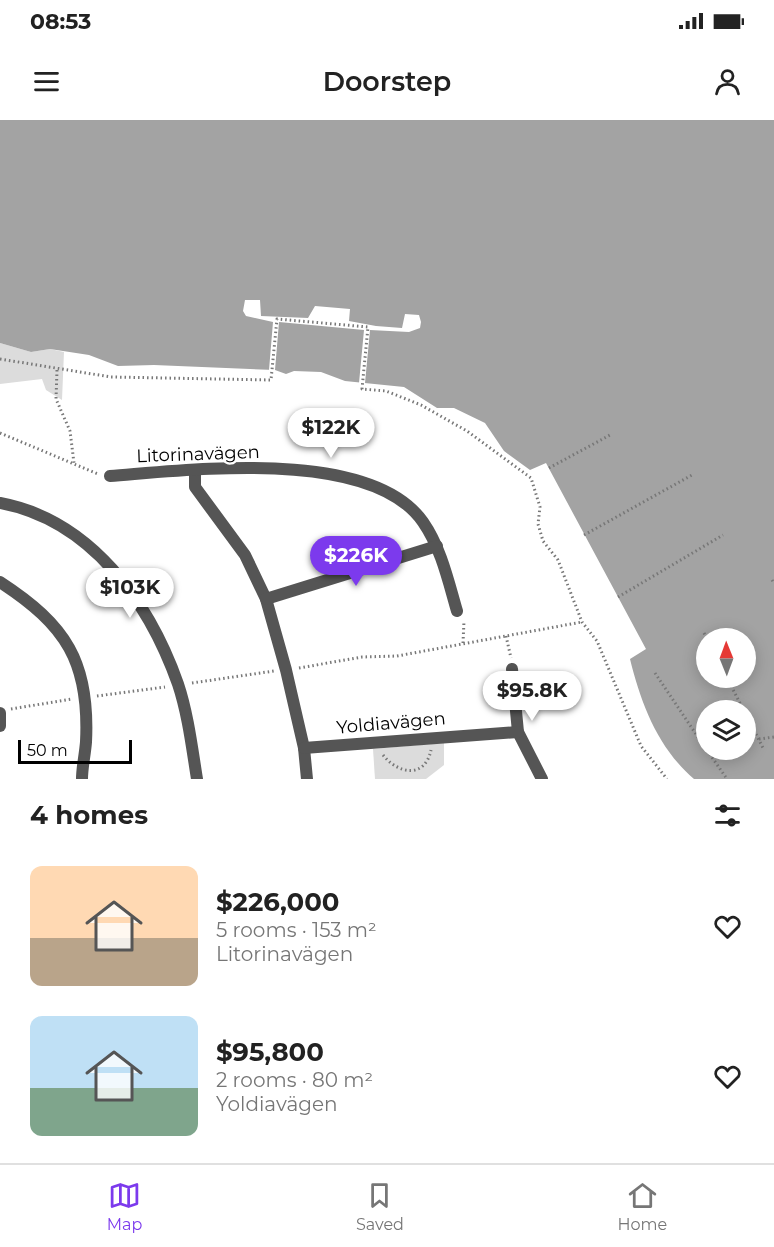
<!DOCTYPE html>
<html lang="en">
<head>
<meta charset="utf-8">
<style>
  body { margin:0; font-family:Montserrat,sans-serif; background:#f6f6f6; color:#222; height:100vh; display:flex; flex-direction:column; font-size:22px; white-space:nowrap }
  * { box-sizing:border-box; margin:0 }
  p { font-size:20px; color:#767676 }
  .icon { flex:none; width:33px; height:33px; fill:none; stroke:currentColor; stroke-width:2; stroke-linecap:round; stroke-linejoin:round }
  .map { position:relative; height:659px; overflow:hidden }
  .drawer { display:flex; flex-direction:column; background:#fff; flex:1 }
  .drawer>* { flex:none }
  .needle { width:39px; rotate:359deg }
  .buttons { position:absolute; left:696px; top:508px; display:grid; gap:12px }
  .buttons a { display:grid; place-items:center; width:60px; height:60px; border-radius:50%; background:#fff; box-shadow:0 3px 15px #0003; font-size:30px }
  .scale { position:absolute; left:18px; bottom:15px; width:114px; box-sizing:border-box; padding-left:6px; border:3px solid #000; border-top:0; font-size:16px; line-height:21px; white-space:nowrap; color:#000; -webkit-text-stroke:4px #fff; paint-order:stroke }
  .price { position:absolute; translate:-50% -51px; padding:0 14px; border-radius:21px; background:#fff; color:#222; font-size:20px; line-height:39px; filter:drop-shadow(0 2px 3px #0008) }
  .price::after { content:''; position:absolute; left:50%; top:36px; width:18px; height:14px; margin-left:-9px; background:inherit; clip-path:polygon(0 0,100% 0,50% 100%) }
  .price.selected { background:#7c3aed; color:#fff }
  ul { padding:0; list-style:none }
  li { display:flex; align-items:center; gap:18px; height:150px; padding:0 30px }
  li span { display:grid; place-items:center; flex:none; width:168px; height:120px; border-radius:12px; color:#555 }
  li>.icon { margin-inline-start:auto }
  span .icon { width:72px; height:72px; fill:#fffc; stroke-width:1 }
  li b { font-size:26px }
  h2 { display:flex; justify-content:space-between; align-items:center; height:72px; padding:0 30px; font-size:26px }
  .status { display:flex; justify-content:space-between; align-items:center; height:42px; padding:0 30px; background:#fff; direction:ltr }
  .status svg { height:16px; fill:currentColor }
  header { display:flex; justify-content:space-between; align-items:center; height:78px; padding:0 30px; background:#fff; font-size:27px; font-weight:600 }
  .dock { display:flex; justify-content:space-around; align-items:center; height:84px; border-top:2px solid #e0e0e0; background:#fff; font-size:16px; color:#767676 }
  .dock a { display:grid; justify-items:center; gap:3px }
  .dock .selected { color:#7c3aed }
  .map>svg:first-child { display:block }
  .green { fill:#dcdcdc }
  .water { fill:#a3a3a3; fill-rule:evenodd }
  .pier { fill:#fff }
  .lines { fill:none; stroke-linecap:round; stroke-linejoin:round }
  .path { stroke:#777; stroke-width:3; stroke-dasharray:1.5 3; stroke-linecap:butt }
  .street { stroke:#555; stroke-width:12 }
  .labels { text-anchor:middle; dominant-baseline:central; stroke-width:4.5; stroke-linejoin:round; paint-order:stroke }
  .street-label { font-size:18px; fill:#000; stroke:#fff }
</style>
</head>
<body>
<div class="status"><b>08:53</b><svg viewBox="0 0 49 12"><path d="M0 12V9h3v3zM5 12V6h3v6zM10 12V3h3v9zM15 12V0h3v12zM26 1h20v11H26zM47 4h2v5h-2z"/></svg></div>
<header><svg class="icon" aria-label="menu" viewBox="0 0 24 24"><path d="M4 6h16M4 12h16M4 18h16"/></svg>Doorstep<svg class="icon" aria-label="person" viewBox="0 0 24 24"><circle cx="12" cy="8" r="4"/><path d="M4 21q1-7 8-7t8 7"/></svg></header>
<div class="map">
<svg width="774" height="659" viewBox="0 0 774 659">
  <rect width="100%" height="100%" fill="#fff"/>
  <g class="green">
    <polygon points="0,223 31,232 50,229 64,232 62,280 46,270 42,259 0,264"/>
    <polygon points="444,623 444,645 426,659 375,659 373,629"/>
  </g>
  <path class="water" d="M0 0H774V659H694C658 628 641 584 630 539L646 529 546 343 530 350 504 331 485 303 454 288H437L404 267 345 261 321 252 294 251 286 254 275 250 154 245 118 246 89 235 50 229 31 232 0 223ZM706 519H746V558H706ZM706 591H746V630H706Z"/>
  <polygon class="pier" points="245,180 260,180 261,196 308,198 315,186 350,189 349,201 376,206 402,208 405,194 419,195 421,202 420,208 409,212 370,210 365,263 359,263 364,210 279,202 275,250 269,250 273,202 246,196 243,191"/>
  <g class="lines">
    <g class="path">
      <polyline points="0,239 111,257 271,260 277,199 368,207 362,269 386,271 421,285 467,311 531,358 540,387 538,404 543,421 558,440 582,502 597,521 641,626 667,659"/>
      <polyline points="57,250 56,279 70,311 74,343"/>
      <polyline points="0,313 98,354"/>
      <polyline points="549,348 610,315"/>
      <polyline points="584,415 692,355"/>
      <polyline points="772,460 774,463"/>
      <polyline points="618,477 723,415"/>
      <polyline points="704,513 707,519"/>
      <polyline points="506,516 511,538"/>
      <polyline points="463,523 464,501"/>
      <polyline points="299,548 362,537 397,536 582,502"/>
      <polyline points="655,553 706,629"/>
      <polyline points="727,558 744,591"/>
      <polyline points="192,563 274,551"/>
      <polyline points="97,576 165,567"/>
      <polyline points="11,589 72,579"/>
      <polyline points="746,594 763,628"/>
      <polyline points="759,619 774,617"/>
      <polyline points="707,630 727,659"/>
      <path d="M383 635C398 654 425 659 431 630"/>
    </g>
    <g class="street">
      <polyline points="195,351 195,367 245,435 266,479 286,550 304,628 307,659"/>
      <path d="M110 356C191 350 371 327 423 402 441 428 448 460 457 491"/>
      <path d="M0 383C91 400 149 482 178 564 188 594 192 628 197 659"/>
      <path d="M0 462C66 505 90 542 86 622 85 635 82 647 82 659"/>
      <polyline points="266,479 437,426"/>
      <polyline points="512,549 518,612 542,659"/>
      <polyline points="0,593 0,606"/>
      <polyline points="304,628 518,612"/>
    </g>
  </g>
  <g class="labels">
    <g class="street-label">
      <text transform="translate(198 334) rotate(-2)">Litorinavägen</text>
      <text transform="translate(391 603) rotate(-5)">Yoldiavägen</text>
    </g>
  </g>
</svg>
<div class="buttons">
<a><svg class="needle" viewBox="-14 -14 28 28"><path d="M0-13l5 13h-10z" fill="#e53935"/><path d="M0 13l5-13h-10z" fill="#767676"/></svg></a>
<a><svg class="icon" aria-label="layers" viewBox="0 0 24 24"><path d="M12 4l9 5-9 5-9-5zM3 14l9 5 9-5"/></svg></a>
</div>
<div class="scale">50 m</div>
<b class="price" style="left:331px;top:339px">$122K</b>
<b class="price selected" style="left:356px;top:467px">$226K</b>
<b class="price" style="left:130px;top:499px">$103K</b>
<b class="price" style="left:532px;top:602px">$95.8K</b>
</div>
<section class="drawer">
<h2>4 homes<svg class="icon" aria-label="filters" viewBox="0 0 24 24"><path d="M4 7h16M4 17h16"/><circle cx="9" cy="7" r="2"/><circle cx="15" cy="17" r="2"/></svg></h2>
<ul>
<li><span style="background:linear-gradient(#ffd9b3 60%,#b9a48a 0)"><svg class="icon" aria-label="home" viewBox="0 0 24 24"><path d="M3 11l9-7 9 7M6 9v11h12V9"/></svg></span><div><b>$226,000</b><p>5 rooms · 153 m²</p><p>Litorinavägen</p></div><svg class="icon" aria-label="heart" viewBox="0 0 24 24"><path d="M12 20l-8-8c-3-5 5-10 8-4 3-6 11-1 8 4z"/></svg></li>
<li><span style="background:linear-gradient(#bfe0f5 60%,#7fa58c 0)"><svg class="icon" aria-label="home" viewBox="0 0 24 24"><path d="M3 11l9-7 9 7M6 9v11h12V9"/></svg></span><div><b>$95,800</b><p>2 rooms · 80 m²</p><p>Yoldiavägen</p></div><svg class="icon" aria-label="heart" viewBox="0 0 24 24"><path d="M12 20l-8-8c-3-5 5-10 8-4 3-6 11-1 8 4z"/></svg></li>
</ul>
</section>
<nav class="dock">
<a class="selected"><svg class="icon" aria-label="map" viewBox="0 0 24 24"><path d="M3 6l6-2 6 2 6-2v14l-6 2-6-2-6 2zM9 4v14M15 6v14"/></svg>Map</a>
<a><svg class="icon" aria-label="saved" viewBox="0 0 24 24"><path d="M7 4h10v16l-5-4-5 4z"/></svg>Saved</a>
<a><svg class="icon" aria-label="home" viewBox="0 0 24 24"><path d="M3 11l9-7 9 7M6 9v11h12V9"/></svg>Home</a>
</nav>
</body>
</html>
